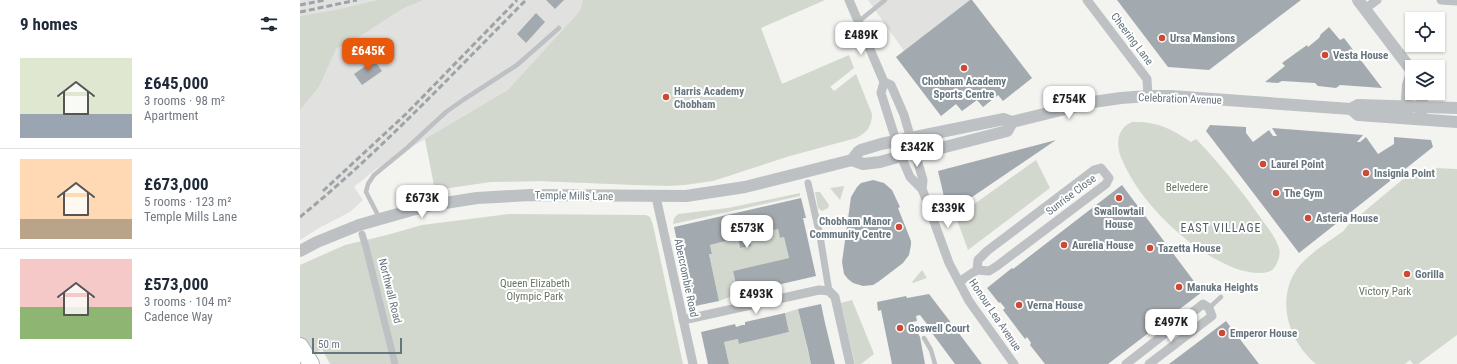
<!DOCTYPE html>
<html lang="en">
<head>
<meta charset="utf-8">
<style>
  body { margin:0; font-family:"Roboto Condensed",sans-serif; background:#f6f6f7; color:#1f2937; height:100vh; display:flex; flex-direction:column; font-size:15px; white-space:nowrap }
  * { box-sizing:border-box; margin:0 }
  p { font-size:13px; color:#747a83 }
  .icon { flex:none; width:22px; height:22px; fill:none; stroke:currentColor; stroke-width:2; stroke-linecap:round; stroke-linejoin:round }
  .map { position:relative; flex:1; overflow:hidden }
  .sheet { display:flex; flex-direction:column; background:#fff; width:300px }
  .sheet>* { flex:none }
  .tools { position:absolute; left:1105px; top:12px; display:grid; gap:8px }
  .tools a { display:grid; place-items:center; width:40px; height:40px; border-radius:0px; background:#fff; box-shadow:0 1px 3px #0004; font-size:20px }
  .scale { position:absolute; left:12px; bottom:10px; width:90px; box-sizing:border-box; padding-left:4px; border:2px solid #66757e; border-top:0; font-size:11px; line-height:14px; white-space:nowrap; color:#66757e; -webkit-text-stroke:3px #fff; paint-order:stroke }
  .price { position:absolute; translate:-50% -34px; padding:0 9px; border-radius:8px; background:#fff; color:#222; font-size:13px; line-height:26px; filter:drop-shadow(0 1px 2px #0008) }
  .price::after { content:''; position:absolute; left:50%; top:24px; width:12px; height:9px; margin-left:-6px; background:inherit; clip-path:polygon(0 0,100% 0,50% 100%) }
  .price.active { background:#ea580c; color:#fff }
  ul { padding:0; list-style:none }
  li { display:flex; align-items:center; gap:12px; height:100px; padding:0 20px }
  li+li { border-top:1px solid #e0e1e3 }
  li span { display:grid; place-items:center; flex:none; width:112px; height:80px; border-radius:0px; color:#555 }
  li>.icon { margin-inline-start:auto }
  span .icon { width:48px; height:48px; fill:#fffc; stroke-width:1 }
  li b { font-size:17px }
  h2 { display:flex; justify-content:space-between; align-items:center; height:48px; padding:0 20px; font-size:17px }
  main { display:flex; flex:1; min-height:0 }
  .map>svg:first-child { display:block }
  .built { fill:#e1e2e0 }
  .green { fill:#d3d8cf }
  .building { fill:#a3aaaf }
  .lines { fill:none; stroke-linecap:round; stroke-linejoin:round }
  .trunk-casing { stroke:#afb2b5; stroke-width:18 }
  .service { stroke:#bdc1c4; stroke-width:4.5 }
  .pedestrian { stroke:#bdc1c4; stroke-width:7 }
  .minor { stroke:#bdc1c4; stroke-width:9 }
  .tertiary { stroke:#bdc1c4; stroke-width:12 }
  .trunk { stroke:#fff; stroke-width:16 }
  .rail { stroke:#9da3a7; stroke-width:3; stroke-dasharray:6 3; stroke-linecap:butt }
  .poi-dot { fill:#cf4834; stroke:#fff; stroke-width:1.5 }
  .labels { text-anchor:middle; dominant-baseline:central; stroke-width:4; stroke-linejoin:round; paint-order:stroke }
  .poi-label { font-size:11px; font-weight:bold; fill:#66757e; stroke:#fff; text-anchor:start }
  .street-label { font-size:11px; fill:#66757e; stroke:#fff }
  .park-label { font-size:11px; fill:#697664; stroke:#fff }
  .neighbourhood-label { font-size:12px; letter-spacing:1px; fill:#535e64; stroke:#fff }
</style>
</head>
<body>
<main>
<section class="sheet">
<h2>9 homes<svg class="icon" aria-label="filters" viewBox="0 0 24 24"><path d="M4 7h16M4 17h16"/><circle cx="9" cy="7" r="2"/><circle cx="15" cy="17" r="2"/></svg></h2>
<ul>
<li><span style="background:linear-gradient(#dfe7d0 70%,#9aa5b1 0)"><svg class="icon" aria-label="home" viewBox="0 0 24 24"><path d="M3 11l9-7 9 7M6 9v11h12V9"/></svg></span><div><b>£645,000</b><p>3 rooms · 98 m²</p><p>Apartment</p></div></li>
<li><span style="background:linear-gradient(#ffd9b3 75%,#b9a48a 0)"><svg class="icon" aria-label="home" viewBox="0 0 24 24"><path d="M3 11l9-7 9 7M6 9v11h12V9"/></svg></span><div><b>£673,000</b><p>5 rooms · 123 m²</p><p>Temple Mills Lane</p></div></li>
<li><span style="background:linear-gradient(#f6c9c9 60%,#8fb573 0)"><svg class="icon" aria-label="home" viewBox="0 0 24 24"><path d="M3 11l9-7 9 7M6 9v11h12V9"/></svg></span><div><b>£573,000</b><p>3 rooms · 104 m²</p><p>Cadence Way</p></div></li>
</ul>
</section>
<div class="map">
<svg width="1157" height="364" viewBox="0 0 1157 364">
  <rect width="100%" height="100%" fill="#f3f3f0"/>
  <g class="built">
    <polygon points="0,0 77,0 39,9 0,16"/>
    <polygon points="124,0 515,0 461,28 482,84 518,69 542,103 368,183 337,185 239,181 190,182 135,190 125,139 76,169 54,187 63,200 50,212 19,228 0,240 0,110 19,87 36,48 59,37 104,8"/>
    <polygon points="568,0 672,0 732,78 703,101 698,95 683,107 677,100 662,111 656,104 641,116 596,57 604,51"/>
  </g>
  <g class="green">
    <polygon points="77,0 124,0 104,8 59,37 36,49 19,87 0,110 0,16 39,9"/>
    <path d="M283 0H525L461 28 482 84 549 55 554 68 530 87 534 91 556 74 572 114C572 126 567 133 556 138L490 156 413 181 385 185 367 186 337 185 239 181 190 182 135 190 125 139 208 90 280 11Z"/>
    <path d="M832 122C857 121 872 129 891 142L896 139 898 141C921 165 941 190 960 217 967 227 975 236 979 248 981 255 978 262 974 268 971 272 966 273 961 273 925 274 878 236 856 211 841 195 828 175 820 155 816 141 818 128 832 122Z"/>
    <polygon points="736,160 750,188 668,250 656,217"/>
    <path d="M1134 168 1157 169V335L1118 364H1113L1110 360 1105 364H1016C987 340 974 295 1001 264 1013 251 1028 242 1042 232 1044 231 1046 228 1048 225L1102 180 1120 171Z"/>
    <polygon points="544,186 544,187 540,200 530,188"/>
    <polygon points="515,192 520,192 529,205 528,208 522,211 518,208"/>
    <polygon points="500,193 500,196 373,224 374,218 378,214 428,208"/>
    <polygon points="209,214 346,215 350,217 353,225 383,364 30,364 22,349 0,363 0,265 45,245 87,235 122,225"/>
    <polygon points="478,229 480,238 484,237 489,258 433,271 438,294 419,301 409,254 412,253 410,245 438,238 440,248 451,246 449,236"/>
    <polygon points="622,270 627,278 613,283 612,282"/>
    <polygon points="552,300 574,354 561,364 555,364 541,303"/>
    <polygon points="498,309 511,364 429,364 424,342 438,339 440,344 489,332 485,313"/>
  </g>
  <g class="building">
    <polygon points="246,0 264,0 255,9"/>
    <polygon points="670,0 672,0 732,78 703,101 698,95 683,107 677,100 662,111 656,104 641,116 596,57"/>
    <polygon points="817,0 1001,0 909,70 868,67"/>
    <polygon points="236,13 245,22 226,43 217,34"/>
    <polygon points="1029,27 1040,40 1044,38 1082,88 1040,85 1036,88 1018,86 1015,83 982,81 978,83 965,82 985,66 982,63 1007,45 1008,47 1019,38 1021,34"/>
    <polygon points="74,60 82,71 62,85 54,74"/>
    <polygon points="910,125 946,127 946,133 953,142 969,130 973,136 977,136 972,128 1063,135 1057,142 1060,142 1066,137 1078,154 1094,144 1094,137 1131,140 1133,147 999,253 906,131"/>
    <polygon points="756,140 675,195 648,214 638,171"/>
    <polygon points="573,180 584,183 592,190 600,207 598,208 611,241 611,245 609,255 603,263 578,282 573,285 563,286 553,283 548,279 544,274 542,262 551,197 557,187 561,183"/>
    <polygon points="822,185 902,292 808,364 745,364 730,345 731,343 727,337 725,339 703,310 705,308 700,302 699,303 687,288 712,268 713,269"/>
    <polygon points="501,198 506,218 503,218 516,276 438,294 433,271 489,258 484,237 480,238 478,229 449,236 451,246 440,248 438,238 410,245 412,254 409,254 419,301 395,306 382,245 378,246 374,227"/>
    <polygon points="629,294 652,324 682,364 655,364 632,333 633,332 620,315 616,316 617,321 612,322 620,337 625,364 592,364 581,310 578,311 577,302 606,296 607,298"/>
    <polygon points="521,304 525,323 535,364 511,364 508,350 498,309"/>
    <polygon points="485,313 489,332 439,344 438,339 424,342 429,364 408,364 401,332 435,324 436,327 442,325 445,325 445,322"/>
    <polygon points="926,321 959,364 869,364 885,352"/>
  </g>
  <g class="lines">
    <g class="trunk-casing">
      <polyline id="trunk" points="0,346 11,364"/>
    </g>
    <g class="service">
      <polyline points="558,22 585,0"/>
      <polyline points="80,219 66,192 68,184 74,175 107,148 146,112 163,100 217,65 259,28"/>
      <polyline points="909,308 921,297"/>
      <polyline points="624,338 631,350 635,364"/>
    </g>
    <g class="pedestrian">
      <polyline points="508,183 520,236 529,291"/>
      <polyline points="62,234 66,247 95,364"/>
    </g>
    <g class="minor">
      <polyline points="549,0 584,82 581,93 601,156 610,177 622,189 624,194 649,263 669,301 714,364"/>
      <polyline points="787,0 847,79 848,96"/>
      <polyline points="1141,0 1157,1"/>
      <polyline points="1065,9 1077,0"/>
      <polyline points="584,82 591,85 604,115 623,180 622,189"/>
      <polyline points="356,197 393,364"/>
      <polyline points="659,282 677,270 689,271 697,266 806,184 809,178 801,168 794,170 687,251 678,260 677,270"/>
      <polyline points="383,320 519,290 529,291 535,297 550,364"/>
      <polyline points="826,364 903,304 909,308 912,316 849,364"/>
    </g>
    <g class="tertiary">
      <polyline points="1058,0 1112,71"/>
      <polyline points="1051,109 1058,115 1157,122"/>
      <polyline points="1106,113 1108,85 1112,73"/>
      <polyline points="1121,114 1122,93"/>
      <polyline points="552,160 558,152 561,150 581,144 704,119 712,122 793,102 821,98 848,96 871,96 1051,109 1058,105 1157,108"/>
      <polyline points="0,251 17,242 59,225 126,206 177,198 230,195 386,196 445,187 552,160 563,164 580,162 615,152 645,147 707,131 712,122"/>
    </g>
    <use href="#trunk" class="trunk"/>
    <g class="rail">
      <polyline points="0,5 25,0"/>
      <polyline points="0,12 57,0"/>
      <polyline points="23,191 107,113 217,0"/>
      <path d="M0 217C81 151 152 74 226 0"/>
    </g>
  </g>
  <g class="poi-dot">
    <circle cx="862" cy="38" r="4"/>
    <circle cx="1025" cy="55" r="4"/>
    <circle cx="664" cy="68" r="4"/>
    <circle cx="366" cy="97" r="4"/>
    <circle cx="963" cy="164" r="4"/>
    <circle cx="1066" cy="173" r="4"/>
    <circle cx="976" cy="193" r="4"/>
    <circle cx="819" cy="198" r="4"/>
    <circle cx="1008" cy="218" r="4"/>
    <circle cx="599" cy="227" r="4"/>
    <circle cx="764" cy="245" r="4"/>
    <circle cx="850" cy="248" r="4"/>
    <circle cx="1107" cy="274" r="4"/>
    <circle cx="879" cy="287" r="4"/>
    <circle cx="719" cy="305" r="4"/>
    <circle cx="600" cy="328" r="4"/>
    <circle cx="922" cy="333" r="4"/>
  </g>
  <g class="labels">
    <g class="poi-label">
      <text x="870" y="38">Ursa Mansions</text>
      <text x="1033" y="55">Vesta House</text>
      <text x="664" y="81" text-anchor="middle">Chobham Academy<tspan x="664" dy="13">Sports Centre</tspan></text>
      <text x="374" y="91">Harris Academy<tspan x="374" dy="13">Chobham</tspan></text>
      <text x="971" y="164">Laurel Point</text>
      <text x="1074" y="173">Insignia Point</text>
      <text x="984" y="193">The Gym</text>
      <text x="819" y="211" text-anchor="middle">Swallowtail<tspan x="819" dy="13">House</tspan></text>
      <text x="1016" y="218">Asteria House</text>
      <text x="591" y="221" text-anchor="end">Chobham Manor<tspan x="591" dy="13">Community Centre</tspan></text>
      <text x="772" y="245">Aurelia House</text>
      <text x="858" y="248">Tazetta House</text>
      <text x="1115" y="274">Gorilla</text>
      <text x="887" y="287">Manuka Heights</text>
      <text x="727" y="305">Verna House</text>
      <text x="608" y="328">Goswell Court</text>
      <text x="930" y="333">Emperor House</text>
    </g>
    <g class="street-label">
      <text transform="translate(832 39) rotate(53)">Cheering Lane</text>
      <text transform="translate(880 99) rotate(2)">Celebration Avenue</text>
      <text transform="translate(771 195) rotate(-37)">Sunrise Close</text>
      <text transform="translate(274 196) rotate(1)">Temple Mills Lane</text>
      <text transform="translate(386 278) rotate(78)">Abercrombie Road</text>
      <text transform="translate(90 291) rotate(76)">Northwall Road</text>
      <text transform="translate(695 315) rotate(56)">Honour Lea Avenue</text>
    </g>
    <g class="park-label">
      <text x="887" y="187">Belvedere</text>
      <text x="235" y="283">Queen Elizabeth<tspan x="235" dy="13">Olympic Park</tspan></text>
      <text x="1085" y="291">Victory Park</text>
    </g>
    <g class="neighbourhood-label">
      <text x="921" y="228">EAST VILLAGE</text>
    </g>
  </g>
</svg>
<div class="tools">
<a><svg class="icon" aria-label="locate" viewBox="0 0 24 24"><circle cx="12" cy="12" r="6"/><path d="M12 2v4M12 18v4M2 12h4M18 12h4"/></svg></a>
<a><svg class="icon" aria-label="layers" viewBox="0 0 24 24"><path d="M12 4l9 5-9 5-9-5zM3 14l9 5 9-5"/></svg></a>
</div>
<div class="scale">50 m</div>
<b class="price" style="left:561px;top:56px">£489K</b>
<b class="price active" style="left:68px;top:72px">£645K</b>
<b class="price" style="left:769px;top:120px">£754K</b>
<b class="price" style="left:617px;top:168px">£342K</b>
<b class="price" style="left:122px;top:219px">£673K</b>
<b class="price" style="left:648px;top:229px">£339K</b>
<b class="price" style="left:447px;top:249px">£573K</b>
<b class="price" style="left:456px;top:315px">£493K</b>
<b class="price" style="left:871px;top:343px">£497K</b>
</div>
</main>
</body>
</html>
